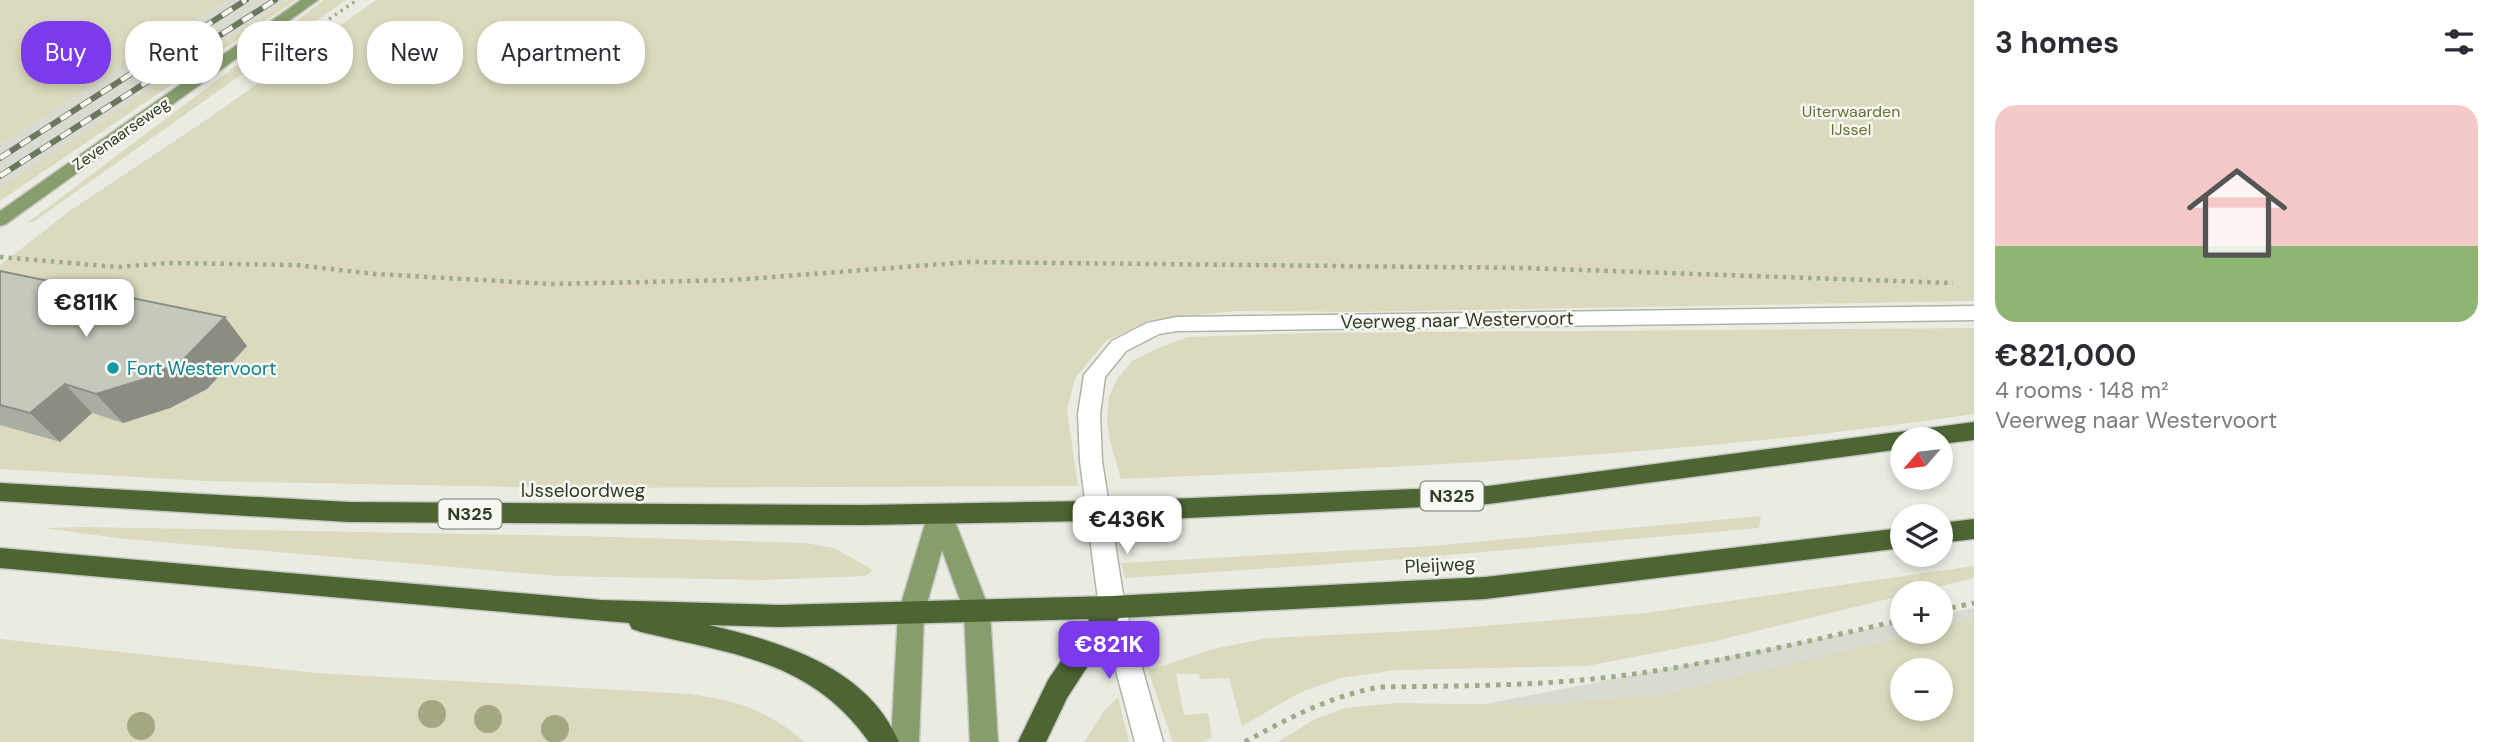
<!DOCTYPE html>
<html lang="en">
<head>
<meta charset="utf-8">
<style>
  body { margin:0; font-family:"DM Sans",sans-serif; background:#f7f7f7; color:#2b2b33; height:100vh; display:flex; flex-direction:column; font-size:26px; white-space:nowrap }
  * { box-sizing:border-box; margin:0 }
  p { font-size:23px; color:#7c7c81 }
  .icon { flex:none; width:38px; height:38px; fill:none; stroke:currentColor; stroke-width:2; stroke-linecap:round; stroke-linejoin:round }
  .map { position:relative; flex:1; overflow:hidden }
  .side { display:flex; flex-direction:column; background:#fff; width:525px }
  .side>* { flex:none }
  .guide { position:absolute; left:21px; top:21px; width:665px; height:63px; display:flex; gap:14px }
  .needle { width:46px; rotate:242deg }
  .controls { position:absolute; left:1890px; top:427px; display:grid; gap:14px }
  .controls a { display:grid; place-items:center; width:63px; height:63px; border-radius:50%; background:#fff; box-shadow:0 4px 10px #0003; font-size:35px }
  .price { position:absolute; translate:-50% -60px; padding:0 16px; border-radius:14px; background:#fff; color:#222; font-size:23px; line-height:46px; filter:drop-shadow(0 2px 4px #0008) }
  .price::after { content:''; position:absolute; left:50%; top:42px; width:21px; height:16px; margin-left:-10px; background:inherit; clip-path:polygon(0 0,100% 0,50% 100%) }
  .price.current { background:#7c3aed; color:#fff }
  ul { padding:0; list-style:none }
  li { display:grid; align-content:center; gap:14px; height:371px; padding:0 21px }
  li+li { border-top:2px solid #e1e1e2 }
  li span { display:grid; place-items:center; height:217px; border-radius:21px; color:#555 }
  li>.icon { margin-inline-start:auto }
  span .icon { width:126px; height:126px; fill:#fffc; stroke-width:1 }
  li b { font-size:30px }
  h2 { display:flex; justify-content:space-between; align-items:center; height:84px; padding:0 21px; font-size:30px }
  .pill { padding:0 24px; border-radius:28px; background:#fff; box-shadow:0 4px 10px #0003; font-size:24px; line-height:63px }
  .pill.current { background:#7c3aed; color:#fff }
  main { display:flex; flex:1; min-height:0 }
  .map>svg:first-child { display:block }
  .built { fill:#d9dbd2; fill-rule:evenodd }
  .green { fill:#dbdabe; fill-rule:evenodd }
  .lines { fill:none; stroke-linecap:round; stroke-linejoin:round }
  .street-casing { stroke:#afb4a6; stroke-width:3 }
  .primary-casing { stroke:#c5c8c2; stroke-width:3 }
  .highway-casing { stroke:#c5c8c2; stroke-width:3 }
  .path-far2 { stroke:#9dac87; stroke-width:3.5; stroke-dasharray:2.5 4.5; stroke-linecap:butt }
  .path-far1 { stroke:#9dac87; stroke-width:4.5; stroke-dasharray:3.5 5; stroke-linecap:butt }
  .path { stroke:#9dac87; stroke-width:5; stroke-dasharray:4.5 6; stroke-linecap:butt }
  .street { fill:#fff; fill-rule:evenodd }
  .primary { fill:#879d6c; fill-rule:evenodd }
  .highway { fill:#4c6533; fill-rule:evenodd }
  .rail-casing { stroke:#6c775f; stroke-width:6 }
  .rail { stroke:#f7f8f4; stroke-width:4.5; stroke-dasharray:12; stroke-linecap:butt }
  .tree { fill:#a3a782 }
  .wall { fill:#a9ada2 }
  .shaded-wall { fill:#8a8d84 }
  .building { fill:#c5c9bc; stroke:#8a8d84; stroke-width:2 }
  .culture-dot { fill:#0f9aa8; stroke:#f7f8f4; stroke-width:2.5 }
  .labels { text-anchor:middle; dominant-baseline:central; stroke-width:5; stroke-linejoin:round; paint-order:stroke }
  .far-park-label { font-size:16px; fill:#696f32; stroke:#f7f8f4 }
  .far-street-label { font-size:16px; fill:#313c25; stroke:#f7f8f4 }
  .shield { fill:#f7f8f4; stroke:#6c7463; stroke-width:2 }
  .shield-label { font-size:18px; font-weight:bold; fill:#313c25 }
  .street-label { font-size:19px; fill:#313c25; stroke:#f7f8f4 }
  .culture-label { font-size:19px; fill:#0d838f; stroke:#f7f8f4; text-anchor:start }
</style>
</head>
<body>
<main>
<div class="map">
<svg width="1974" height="742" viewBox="0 0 1974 742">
  <rect width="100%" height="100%" fill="#eaece3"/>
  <g class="built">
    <polygon points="228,0 287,0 0,187 0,144"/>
    <path d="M1974 608V742H1293L1902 622V632H1941V615ZM1902 670H1941V709H1902Z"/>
  </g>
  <g class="green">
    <polygon points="0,0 228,0 0,144"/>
    <polygon points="287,0 296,0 0,201 0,187"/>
    <polygon points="324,0 346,0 35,221 27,223"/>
    <polygon points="376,0 1974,0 1974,301 1355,312 1236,311 1150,320 1106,341 1075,378 1067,410 1078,486 578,488 204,481 0,469 0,425 59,442 92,413 123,423 170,408 207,389 0,296 0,265 71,210 203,122"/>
    <path d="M1974 328V414C1692 456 1405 467 1121 479L1110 441 1107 420 1109 397 1117 379 1132 361 1156 349 1187 337 1309 333Z"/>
    <polygon points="1761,516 1759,528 1404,559 1125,578 1121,563 1431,546"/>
    <polygon points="85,527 581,536 805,543 834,548 873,570 866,576 763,580 557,576 125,539 43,528"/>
    <polygon points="1974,566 1974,578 1711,642 1587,666 1397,670 1340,678 1301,692 1242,726 1229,678 1201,679 1198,674 1176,674 1184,715 1208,713 1212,738 1203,742 1173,742 1148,671 1213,649 1268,638 1433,630 1645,613"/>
    <path d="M1974 619V742H1278L1315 719 1345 708 1396 703 1534 705 1665 695 1921 632H1941V627ZM1902 670H1941V709H1902Z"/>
    <path d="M0 639 316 673 690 694C739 701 767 710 805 742H0Z"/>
    <polygon points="1118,697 1129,742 1084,742 1104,711"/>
  </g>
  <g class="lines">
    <g class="street-casing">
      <polygon id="street" points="1974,306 1974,320 1177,331 1159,334 1126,351 1105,377 1100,414 1102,461 1125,607 1163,742 1135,742 1099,607 1080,461 1078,414 1084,375 1112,341 1147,323 1177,317"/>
    </g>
    <g class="primary-casing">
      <g id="primary">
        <polygon points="301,0 318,0 6,224 0,226 0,211"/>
        <polygon points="940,504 948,507 952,514 990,611 998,742 970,742 964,611 942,550 924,614 919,742 891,742 898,614 928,514 932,507"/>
      </g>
    </g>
    <g class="highway-casing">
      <g id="highway">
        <polygon points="1974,422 1974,440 1941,444 1941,439 1902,439 1902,449 1488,504 1145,520 863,525 349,522 0,501 0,483 349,502 863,505 1145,500 1488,486"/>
        <polygon points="1974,519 1974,539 1941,543 1941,523"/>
        <path d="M1902 528V548L1485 599 1119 618 1067 698 1046 742H1018L1048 680 1089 619 779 627 709 625C782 642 867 667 899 742H869C811 660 732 654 641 632L632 629 629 623 0 568V548L601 600 779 605 1112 596 1485 577Z"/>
      </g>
    </g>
    <polyline class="path-far2" points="329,19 357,0"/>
    <polyline class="path-far1" points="0,257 118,267 169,263 296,265 375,274 552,284 733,280 970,262 1525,268 1953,283"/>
    <g class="path">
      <polyline points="1941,610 1974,603"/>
      <path d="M1245 742C1288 718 1331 696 1380 687 1451 686 1522 686 1593 679 1697 668 1800 643 1902 620"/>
    </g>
    <use href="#street" class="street"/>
    <use href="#primary" class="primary"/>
    <use href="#highway" class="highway"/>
    <g class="rail-casing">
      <g id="rail">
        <polyline points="0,158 246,0"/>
        <polyline points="0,176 275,0"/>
      </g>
    </g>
    <use href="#rail" class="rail"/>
  </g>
  <g class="tree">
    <circle cx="432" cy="714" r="14"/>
    <circle cx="488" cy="719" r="14"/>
    <circle cx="141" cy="726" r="14"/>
    <circle cx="555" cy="729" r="14"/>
  </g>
  <polygon class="wall" points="0,271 247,346 207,389 170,408 123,423 92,413 60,442 0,425"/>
  <g class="shaded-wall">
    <polygon points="225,317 247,346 207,389 170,408 123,423 96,394"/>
    <polygon points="65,384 92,413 60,442 30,413"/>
  </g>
  <polygon class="building" points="0,271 225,317 183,360 145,379 96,394 65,384 30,413 0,405"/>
  <circle class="culture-dot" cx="113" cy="368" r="7"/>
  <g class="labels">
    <g class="far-park-label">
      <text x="1851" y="111">Uiterwaarden<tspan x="1851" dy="18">IJssel</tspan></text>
    </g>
    <g class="far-street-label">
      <text transform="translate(121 134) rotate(-35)">Zevenaarseweg</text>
    </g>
    <g class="shield">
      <rect x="1420.5" y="481.5" width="63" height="29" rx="5"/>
      <rect x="438.5" y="499.5" width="63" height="29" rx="5"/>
    </g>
    <g class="shield-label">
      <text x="1452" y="496">N325</text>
      <text x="470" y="514">N325</text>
    </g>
    <g class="street-label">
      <text transform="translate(1457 320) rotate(-1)">Veerweg naar Westervoort</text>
      <text x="583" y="490">IJsseloordweg</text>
      <text transform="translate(1440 565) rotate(-3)">Pleijweg</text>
    </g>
    <g class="culture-label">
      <text x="127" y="368">Fort Westervoort</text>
    </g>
  </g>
</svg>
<div class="controls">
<a><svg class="needle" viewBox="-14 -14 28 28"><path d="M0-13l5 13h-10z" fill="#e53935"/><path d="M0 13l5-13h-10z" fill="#7c7c81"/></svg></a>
<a><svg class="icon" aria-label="layers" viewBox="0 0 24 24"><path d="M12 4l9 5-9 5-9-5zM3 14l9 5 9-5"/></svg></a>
<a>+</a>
<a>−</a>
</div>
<b class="price" style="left:86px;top:339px">€811K</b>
<b class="price" style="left:1127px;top:556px">€436K</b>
<b class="price current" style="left:1109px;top:681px">€821K</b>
<div class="guide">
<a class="pill current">Buy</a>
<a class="pill">Rent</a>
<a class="pill">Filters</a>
<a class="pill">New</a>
<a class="pill">Apartment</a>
</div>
</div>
<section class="side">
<h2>3 homes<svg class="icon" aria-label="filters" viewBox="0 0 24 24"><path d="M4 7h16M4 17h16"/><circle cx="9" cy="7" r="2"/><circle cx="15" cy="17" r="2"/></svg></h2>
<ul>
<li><span style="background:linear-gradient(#f6c9c9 65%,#8fb573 0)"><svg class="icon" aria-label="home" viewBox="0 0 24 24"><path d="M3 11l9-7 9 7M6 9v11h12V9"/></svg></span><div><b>€821,000</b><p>4 rooms · 148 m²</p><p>Veerweg naar Westervoort</p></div></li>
</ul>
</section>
</main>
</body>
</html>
